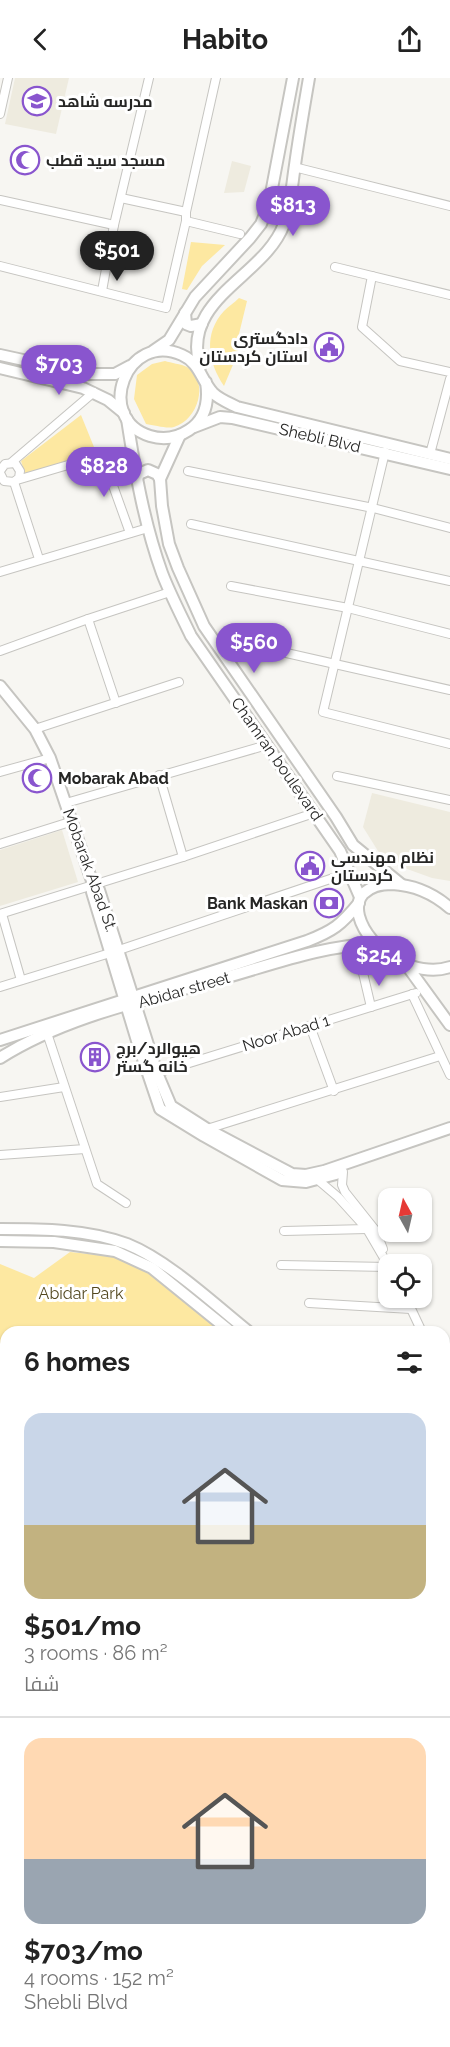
<!DOCTYPE html>
<html lang="en">
<head>
<meta charset="utf-8">
<style>
  body { margin:0; font-family:Raleway,Cairo,sans-serif; background:#f2f2f2; color:#222; height:100vh; display:flex; flex-direction:column; font-size:22px; white-space:nowrap }
  * { box-sizing:border-box; margin:0 }
  p { font-size:20px; color:#767676 }
  .icon { flex:none; width:33px; height:33px; fill:none; stroke:currentColor; stroke-width:2; stroke-linecap:round; stroke-linejoin:round }
  .map { position:relative; flex:1; overflow:hidden }
  .details { position:absolute; left:0px; top:1248px; width:450px; height:722px; display:flex; flex-direction:column; background:#fff; border-radius:18px 18px 0 0; box-shadow:0 2px 4px #0004 }
  .details>* { flex:none }
  .needle { width:39px; rotate:352deg }
  .buttons { position:absolute; left:378px; top:1110px; display:grid; gap:12px }
  .buttons a { display:grid; place-items:center; width:54px; height:54px; border-radius:12px; background:#fff; box-shadow:0 2px 4px #0004; font-size:30px }
  .price { position:absolute; translate:-50% -51px; padding:0 14px; border-radius:21px; background:#8955ce; color:#fff; font-size:20px; line-height:39px; filter:drop-shadow(0 2px 3px #0008) }
  .price::after { content:''; position:absolute; left:50%; top:36px; width:18px; height:14px; margin-left:-9px; background:inherit; clip-path:polygon(0 0,100% 0,50% 100%) }
  .price.active { background:#222; color:#fff }
  ul { padding:0; list-style:none }
  li { display:grid; align-content:center; gap:12px; height:318px; padding:0 24px }
  li+li { border-top:2px solid #e0e0e0 }
  li span { display:grid; place-items:center; height:186px; border-radius:18px; color:#555 }
  li>.icon { margin-inline-start:auto }
  span .icon { width:108px; height:108px; fill:#fffc; stroke-width:1 }
  li b { font-size:26px }
  h2 { display:flex; justify-content:space-between; align-items:center; height:72px; padding:0 24px; font-size:26px }
  header { display:flex; justify-content:space-between; align-items:center; height:78px; padding:0 24px; background:#fff; font-size:27px; font-weight:700 }
  .map>svg:first-child { display:block }
  .built { fill:#eeebdf }
  .green { fill:#fde8a1 }
  .lines { fill:none; stroke-linecap:round; stroke-linejoin:round }
  .street-casing { stroke:#c6c5c1; stroke-width:10 }
  .secondary-casing { stroke:#c6c5c1; stroke-width:14 }
  .street { stroke:#fff; stroke-width:8 }
  .secondary { stroke:#fff; stroke-width:10 }
  .labels { text-anchor:middle; dominant-baseline:central; stroke-width:6; stroke-linejoin:round; paint-order:stroke }
  .poi-label { font-size:16px; font-weight:bold; fill:#262625; stroke:#fff; text-anchor:start }
  .street-label { font-size:16px; fill:#262625; stroke:#fff }
  .park-label { font-size:16px; fill:#534820; stroke:#fff }
</style>
</head>
<body>
<header><svg class="icon" aria-label="back" viewBox="0 0 24 24"><path d="M15 5l-7 7 7 7"/></svg>Habito<svg class="icon" aria-label="share" viewBox="0 0 24 24"><path d="M12 15V3M7 8l5-5 5 5M5 13v7h14v-7"/></svg></header>
<div class="map">
<svg width="450" height="1969" viewBox="0 0 450 1969">
  <rect width="100%" height="100%" fill="#f7f6f2"/>
  <g class="built">
    <polygon points="15,0 69,0 56,56 5,46"/>
    <polygon points="232,83 251,88 244,114 224,115"/>
    <polygon points="372,715 450,734 450,803 432,800 396,787 378,773 363,749"/>
    <polygon points="62,752 78,804 0,828 0,772"/>
  </g>
  <g class="green">
    <polygon points="191,164 225,167 202,188 187,212 182,211"/>
    <path d="M239 220 247 223 239 256 240 270 224 308C208 284 203 256 224 233 229 228 234 225 239 220Z"/>
    <path d="M165 283C171 285 181 286 187 289 210 304 198 342 174 349 167 351 154 347 146 346L134 321 137 297 152 286Z"/>
    <polygon points="81,337 96,374 25,396 21,383"/>
    <polygon points="70,1174 136,1181 228,1254 6,1254 6,1964 391,1964 390,1969 0,1969 0,1186 34,1200"/>
  </g>
  <g class="lines">
    <g class="street-casing">
      <g id="street">
        <polyline points="216,0 186,134 186,143 240,156"/>
        <polyline points="0,36 8,0"/>
        <polyline points="294,89 450,128"/>
        <polyline points="121,120 186,134"/>
        <polyline points="0,122 114,147"/>
        <polyline points="0,188 166,230 186,143"/>
        <polyline points="335,189 450,217"/>
        <polyline points="372,198 362,249 400,283 450,294"/>
        <polyline points="102,213 114,147 149,0"/>
        <polyline points="385,374 323,634 450,666"/>
        <polyline points="430,376 450,301"/>
        <polyline points="12,384 94,314"/>
        <polyline points="0,393 5,386 15,385 20,393 19,400 15,403"/>
        <polyline points="188,393 373,430 450,450"/>
        <polyline points="0,395 4,403 14,404"/>
        <polyline points="17,402 102,377 130,455"/>
        <polyline points="14,404 39,481"/>
        <polyline points="191,446 450,503"/>
        <polyline points="0,494 148,450"/>
        <polyline points="231,508 348,530 450,556"/>
        <polyline points="88,541 116,625"/>
        <polyline points="260,569 450,612"/>
        <polyline points="0,573 88,541 170,514"/>
        <polyline points="35,651 179,604"/>
        <polyline points="0,694 50,680"/>
        <polyline points="159,697 183,779"/>
        <polyline points="337,698 450,722"/>
        <polyline points="66,725 267,667"/>
        <polyline points="0,766 73,743"/>
        <polyline points="0,836 183,779 314,735"/>
        <polyline points="2,836 21,902"/>
        <polyline points="119,872 351,794"/>
        <polyline points="363,895 371,929"/>
        <polyline points="0,909 110,875"/>
        <polyline points="412,916 450,997"/>
        <polyline points="310,948 334,1013"/>
        <polyline points="47,955 97,1106 126,1125"/>
        <polyline points="157,995 416,915"/>
        <polyline points="0,1019 64,1009"/>
        <polyline points="207,1051 440,978"/>
        <polyline points="0,1077 85,1071"/>
        <polyline points="343,1094 342,1107 345,1114 376,1153 383,1171"/>
        <polyline points="318,1102 338,1119 367,1151 388,1187"/>
        <polyline points="284,1153 367,1151"/>
        <polyline points="281,1187 388,1189"/>
        <polyline points="406,1220 422,1254"/>
        <polyline points="309,1225 411,1231"/>
        <polyline points="444,1299 450,1312"/>
        <polyline points="449,1872 450,1872"/>
      </g>
    </g>
    <g class="secondary-casing">
      <g id="secondary">
        <polyline points="185,235 186,246 191,248 202,246"/>
        <polyline points="153,273 169,262 195,219 250,160 261,146 269,126 293,0"/>
        <polyline points="0,277 87,296 115,296 130,288"/>
        <path d="M200 289C180 220 265 199 284 146 291 127 292 106 295 87 299 58 304 29 309 0"/>
        <polyline points="0,290 83,310 108,322 124,335"/>
        <path d="M206 304C209 323 206 341 189 352 177 360 163 362 150 358 93 340 127 252 182 277 200 285 201 302 213 315 219 321 229 325 237 329L450 381"/>
        <path d="M127 341C135 393 144 445 162 495 170 516 181 537 191 558L340 773 360 819"/>
        <polyline points="194,349 220,339 232,340 450,391"/>
        <polyline points="180,357 160,401 162,428 169,466 178,490 204,548 336,739 353,767 402,807"/>
        <polyline points="137,401 139,396 148,392 157,396 160,401"/>
        <polyline points="0,608 35,651 50,680 93,806 99,812 157,995 171,1028 207,1051 292,1096 306,1097 324,1093 450,1050"/>
        <polyline points="92,806 92,814 138,966 160,1031 204,1058 282,1102 306,1104 336,1096"/>
        <path d="M450 830C434 816 414 807 392 806 380 806 371 808 363 816 358 822 357 830 359 838 368 872 416 901 450 889"/>
        <polyline points="405,885 450,947"/>
        <path d="M0 962 307 863C333 853 341 847 359 825"/>
        <path d="M0 980C66 938 150 921 224 900 274 886 324 867 376 866"/>
        <path d="M0 1151C41 1151 87 1151 127 1166 169 1183 214 1226 249 1254"/>
        <polyline points="0,1163 54,1164 115,1173 152,1190 231,1254"/>
        <polyline points="394,1964 394,1969"/>
        <polyline points="408,1964 408,1969"/>
      </g>
    </g>
    <use href="#street" class="street"/>
    <use href="#secondary" class="secondary"/>
  </g>
  <defs>
    <g id="school-ring" transform="scale(1.5)"><circle r="9.5" fill="#fff" stroke="#8955ce" stroke-width="1.5"/><path d="M0-5L7-2L0 1L-7-2ZM-4 1L0 2.5L4 1V4Q0 6-4 4Z" fill="#8955ce"/></g>
    <g id="mosque-ring" transform="scale(1.5)"><circle r="9.5" fill="#fff" stroke="#8955ce" stroke-width="1.5"/><path d="M3.5-4.9A6 6 0 1 0 3.5 4.9A5 5 0 1 1 3.5-4.9Z" fill="#8955ce"/></g>
    <g id="civic-ring" transform="scale(1.5)"><circle r="9.5" fill="#fff" stroke="#8955ce" stroke-width="1.5"/><path d="M-.6-6.5H3V-4.5H.6V-3L4-1V1h2V6H-6V1h2V-1L-.6-3ZM-1.2 2.5V6h2.4V2.5Z" fill="#8955ce"/></g>
    <g id="bank-ring" transform="scale(1.5)"><circle r="9.5" fill="#fff" stroke="#8955ce" stroke-width="1.5"/><path d="M-6-4H6V4H-6ZM0-2.3a2.3 2.3 0 1 0 0 4.6a2.3 2.3 0 1 0 0-4.6Z" fill="#8955ce"/></g>
    <g id="building-ring" transform="scale(1.5)"><circle r="9.5" fill="#fff" stroke="#8955ce" stroke-width="1.5"/><path d="M-4-6H4V6H1V3H-1V6H-4ZM-2.5-4.3h1.7v1.8h-1.7ZM.8-4.3h1.7v1.8H.8ZM-2.5-1h1.7V.8h-1.7ZM.8-1h1.7V.8H.8Z" fill="#8955ce"/></g>
  </defs>
  <g fill-rule="evenodd">
    <use href="#school-ring" x="37" y="23"/>
    <use href="#mosque-ring" x="25" y="82"/>
    <use href="#civic-ring" x="329" y="269"/>
    <use href="#mosque-ring" x="37" y="700"/>
    <use href="#civic-ring" x="310" y="788"/>
    <use href="#bank-ring" x="329" y="825"/>
    <use href="#building-ring" x="95" y="979"/>
  </g>
  <g class="labels">
    <g class="poi-label">
      <text x="58" y="23">مدرسه شاهد</text>
      <text x="46" y="82">مسجد سید قطب</text>
      <text x="308" y="260" text-anchor="end">دادگستری<tspan x="308" dy="18">استان کردستان</tspan></text>
      <text x="58" y="700">Mobarak Abad</text>
      <text x="331" y="779">نظام مهندسی<tspan x="331" dy="18">کردستان</tspan></text>
      <text x="308" y="825" text-anchor="end">Bank Maskan</text>
      <text x="116" y="970">هیوالرد/برج<tspan x="116" dy="18">خانه گستر</tspan></text>
    </g>
    <g class="street-label">
      <text transform="translate(320 360) rotate(13)">Shebli Blvd</text>
      <text transform="translate(277 681) rotate(55)">Chamran boulevard</text>
      <text transform="translate(90 792) rotate(70)">Mobarak Abad St.</text>
      <text transform="translate(184 912) rotate(-16)">Abidar street</text>
      <text transform="translate(286 955) rotate(-17)">Noor Abad 1</text>
    </g>
    <g class="park-label">
      <text x="81" y="1215">Abidar Park</text>
    </g>
  </g>
</svg>
<div class="buttons">
<a><svg class="needle" viewBox="-14 -14 28 28"><path d="M0-13l5 13h-10z" fill="#e53935"/><path d="M0 13l5-13h-10z" fill="#767676"/></svg></a>
<a><svg class="icon" aria-label="locate" viewBox="0 0 24 24"><circle cx="12" cy="12" r="6"/><path d="M12 2v4M12 18v4M2 12h4M18 12h4"/></svg></a>
</div>
<b class="price" style="left:293px;top:159px">$813</b>
<b class="price active" style="left:117px;top:204px">$501</b>
<b class="price" style="left:59px;top:318px">$703</b>
<b class="price" style="left:104px;top:420px">$828</b>
<b class="price" style="left:254px;top:596px">$560</b>
<b class="price" style="left:379px;top:909px">$254</b>
<section class="details">
<h2>6 homes<svg class="icon" aria-label="filters" viewBox="0 0 24 24"><path d="M4 7h16M4 17h16"/><circle cx="9" cy="7" r="2"/><circle cx="15" cy="17" r="2"/></svg></h2>
<ul>
<li><span style="background:linear-gradient(#c9d6e8 60%,#c2b280 0)"><svg class="icon" aria-label="home" viewBox="0 0 24 24"><path d="M3 11l9-7 9 7M6 9v11h12V9"/></svg></span><div><b>$501/mo</b><p>3 rooms · 86 m²</p><p>شفا</p></div></li>
<li><span style="background:linear-gradient(#ffd9b3 65%,#9aa5b1 0)"><svg class="icon" aria-label="home" viewBox="0 0 24 24"><path d="M3 11l9-7 9 7M6 9v11h12V9"/></svg></span><div><b>$703/mo</b><p>4 rooms · 152 m²</p><p>Shebli Blvd</p></div></li>
</ul>
</section>
</div>
</body>
</html>
